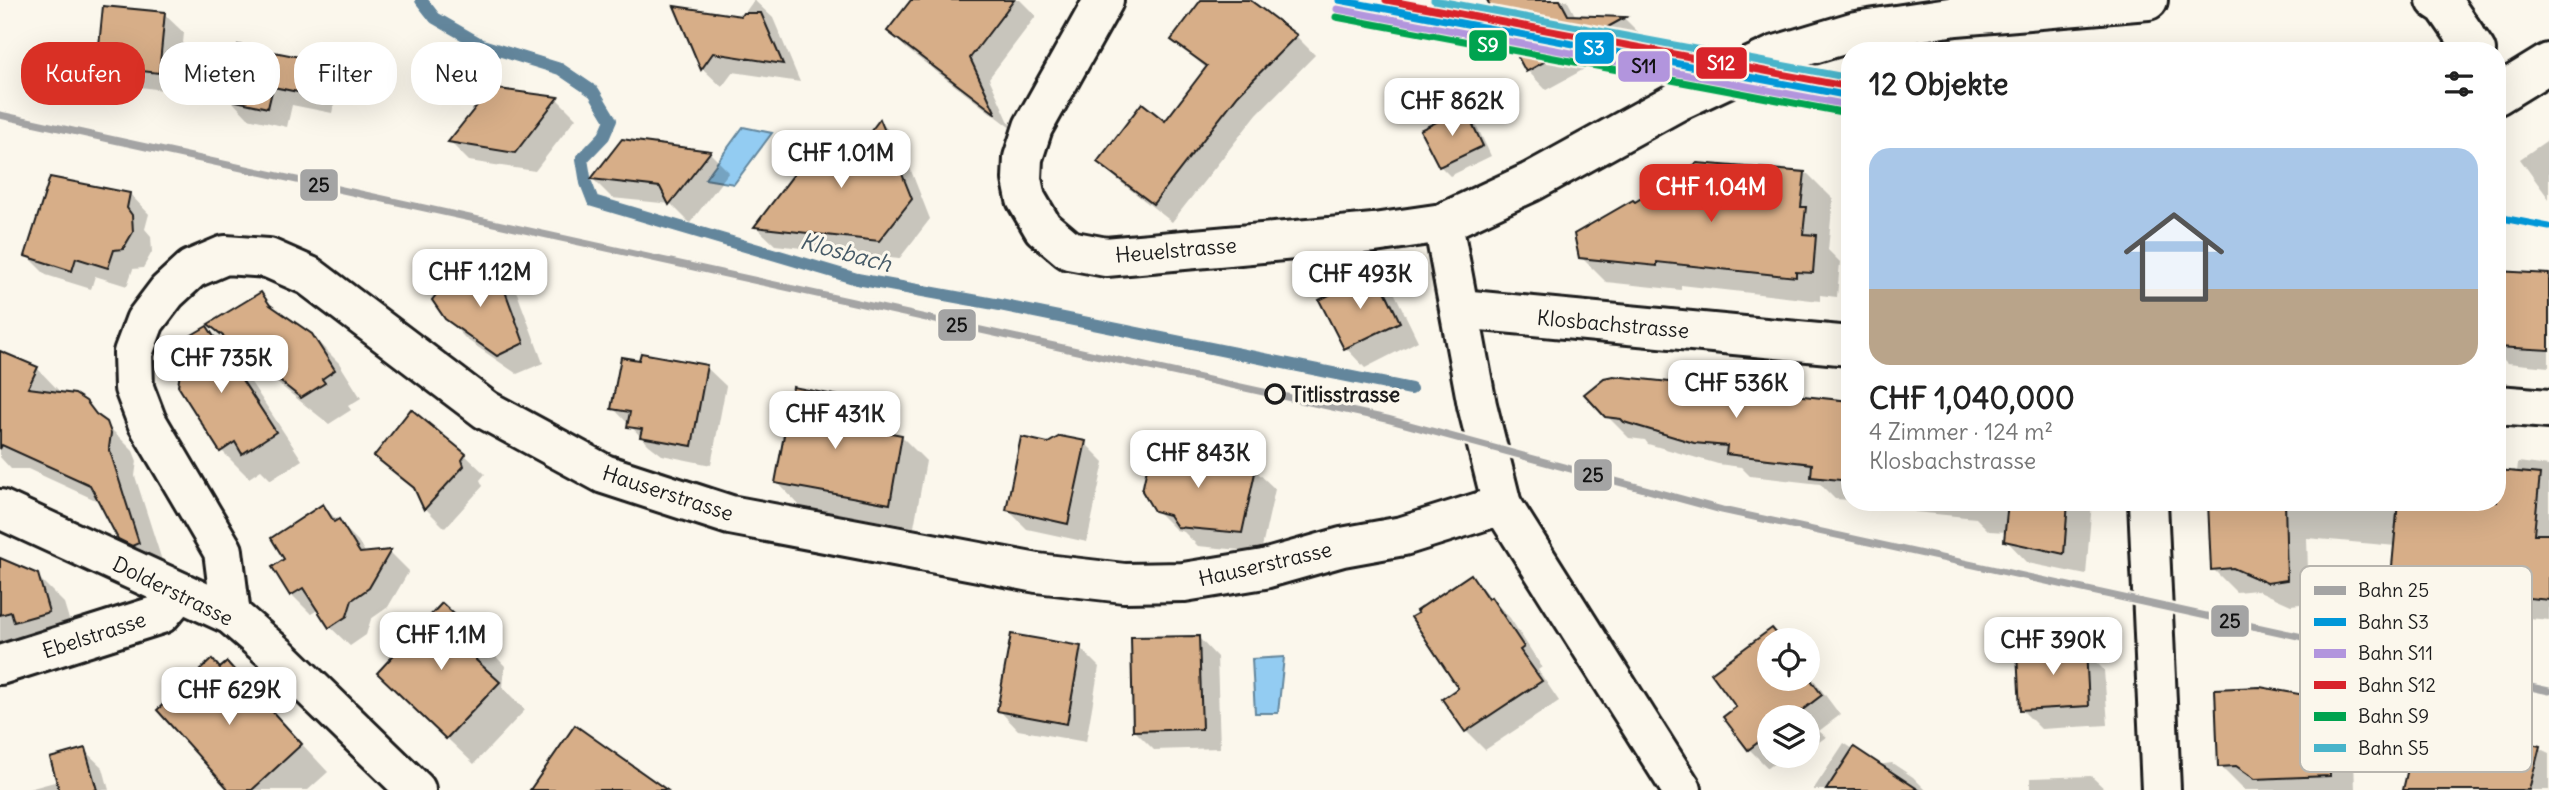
<!DOCTYPE html>
<html lang="de">
<head>
<meta charset="utf-8">
<style>
  body { margin:0; font-family:Delius,sans-serif; background:#f2f2f2; color:#222; height:100vh; display:flex; flex-direction:column; font-size:26px; white-space:nowrap }
  * { box-sizing:border-box; margin:0 }
  p { font-size:23px; color:#767676 }
  .icon { flex:none; width:38px; height:38px; fill:none; stroke:currentColor; stroke-width:2; stroke-linecap:round; stroke-linejoin:round }
  .map { position:relative; flex:1; overflow:hidden }
  .panel { position:absolute; left:1841px; top:42px; width:665px; height:469px; display:flex; flex-direction:column; background:#fff; border-radius:28px; box-shadow:0 7px 28px #0002 }
  .panel>* { flex:none }
  .banner { position:absolute; left:21px; top:42px; width:665px; height:63px; display:flex; gap:14px }
  .buttons { position:absolute; left:1757px; top:628px; display:grid; gap:14px }
  .buttons a { display:grid; place-items:center; width:63px; height:63px; border-radius:50%; background:#fff; box-shadow:0 7px 28px #0002; font-size:35px }
  .price { position:absolute; translate:-50% -60px; padding:0 16px; border-radius:14px; background:#fff; color:#222; font-size:23px; line-height:46px; filter:drop-shadow(0 2px 4px #0008) }
  .price::after { content:''; position:absolute; left:50%; top:42px; width:21px; height:16px; margin-left:-10px; background:inherit; clip-path:polygon(0 0,100% 0,50% 100%) }
  .price.active { background:#d93025; color:#fff }
  ul { padding:0; list-style:none }
  li { display:grid; align-content:center; gap:14px; height:371px; padding:0 28px }
  li+li { border-top:2px solid #e0e0e0 }
  li span { display:grid; place-items:center; height:217px; border-radius:21px; color:#555 }
  li>.icon { margin-inline-start:auto }
  span .icon { width:126px; height:126px; fill:#fffc; stroke-width:1 }
  li b { font-size:30px }
  h2 { display:flex; justify-content:space-between; align-items:center; height:84px; padding:0 28px; font-size:30px }
  .pill { padding:0 24px; border-radius:28px; background:#fff; box-shadow:0 7px 28px #0002; font-size:24px; line-height:63px }
  .pill.active { background:#d93025; color:#fff }
  .map>svg:first-child { display:block }
  .water { fill:#93ccf2; stroke:#63869c; stroke-width:2 }
  .shadow { fill:#0003 }
  .lines { fill:none; stroke-linecap:round; stroke-linejoin:round }
  .stream { stroke:#63869c; stroke-width:12 }
  .building { fill:#d7ae88; stroke:#1c1c1c; stroke-width:2 }
  .street-casing { stroke:#1c1c1c; stroke-width:44 }
  .secondary-casing { stroke:#1c1c1c; stroke-width:44 }
  .street { stroke:#fbf7ec; stroke-width:38 }
  .secondary { stroke:#fbf7ec; stroke-width:38 }
  .rail-1-casing { stroke:#fbf7ec; stroke-width:12 }
  .rail-2-casing { stroke:#fbf7ec; stroke-width:12 }
  .rail-3-casing { stroke:#fbf7ec; stroke-width:12 }
  .rail-4-casing { stroke:#fbf7ec; stroke-width:12 }
  .rail-5-casing { stroke:#fbf7ec; stroke-width:12 }
  .rail-6-casing { stroke:#fbf7ec; stroke-width:12 }
  .rail-1 { stroke:#a4a4a4; stroke-width:7 }
  .rail-2 { stroke:#0097d8; stroke-width:7 }
  .rail-3 { stroke:#b295dd; stroke-width:7 }
  .rail-4 { stroke:#d8242b; stroke-width:7 }
  .rail-5 { stroke:#00a34f; stroke-width:7 }
  .rail-6 { stroke:#48b4ca; stroke-width:7 }
  .stop-dot { fill:#fbf7ec; stroke:#1c1c1c; stroke-width:3.5 }
  .labels { text-anchor:middle; dominant-baseline:central; stroke-width:6; stroke-linejoin:round; paint-order:stroke }
  .street-label { font-size:21px; fill:#1c1c1c; stroke:#fbf7ec }
  .stop-label { font-size:21px; font-weight:bold; fill:#1c1c1c; stroke:#fbf7ec; text-anchor:start }
  .water-label { font-size:23px; font-style:italic; fill:#465a67; stroke:#fbf7ec }
  .key { fill:#fbf7ec; stroke:#b8b5ae; stroke-width:2 }
  .key-label { font-size:19px; fill:#1c1c1c }
  .line-badge { stroke:#fbf7ec; stroke-width:2.5 }
  .badge-label { font-size:19px; text-anchor:middle; font-weight:bold; fill:#fff }
  .pale-badge-label { font-size:19px; text-anchor:middle; font-weight:bold; fill:#111 }
</style>
</head>
<body>
<div class="map">
<svg width="2549" height="790" viewBox="0 0 2549 790">
  <rect width="100%" height="100%" fill="#fbf7ec"/>
  <filter id="ink" filterUnits="userSpaceOnUse"><feTurbulence type="fractalNoise" baseFrequency=".0143" numOctaves="2"/><feDisplacementMap in="SourceGraphic" scale="14" xChannelSelector="R" yChannelSelector="G"/><feConvolveMatrix kernelMatrix="1 2 1 2 8 2 1 2 1" color-interpolation-filters="sRGB"/></filter>
  <g filter="url(#ink)">
    <g class="water">
      <polygon points="743,127 772,133 734,184 705,179"/>
      <polygon points="1284,657 1278,713 1255,713 1252,659"/>
    </g>
    <g class="shadow">
      <polygon points="754,0 773,18 800,82 733,72 722,87 703,69 676,8 741,18"/>
      <polygon points="913,0 1020,0 1036,16 989,78 1012,129 908,50 889,31"/>
      <polygon points="1203,0 1247,0 1296,36 1315,55 1257,114 1172,222 1118,180 1099,161 1166,123 1207,69 1174,40"/>
      <polygon points="1499,0 1567,0 1576,17 1625,19 1643,37 1546,90 1527,70"/>
      <polygon points="164,14 184,33 178,92 118,84 99,65"/>
      <polygon points="2367,46 2371,51 2308,51"/>
      <polygon points="319,63 339,82 332,113 292,105 287,127 248,118 229,98"/>
      <polygon points="491,90 557,99 576,118 535,171 469,161 450,142"/>
      <polygon points="1465,110 1474,120 1491,156 1450,176 1440,166"/>
      <polygon points="880,122 899,140 930,219 899,259 775,245 756,227 858,150"/>
      <polygon points="2549,139 2549,199 2520,159"/>
      <polygon points="622,141 710,153 729,172 690,223 671,204 612,198 593,179"/>
      <polygon points="1698,164 1808,174 1833,199 1828,250 1840,262 1837,297 1820,295 1820,301 1681,285 1681,290 1606,282 1581,257 1635,204"/>
      <polygon points="130,194 149,214 145,229 151,236 152,252 143,268 133,269 127,286 95,276 91,289 46,275 27,256"/>
      <polygon points="2497,272 2549,276 2549,367 2507,363 2497,353"/>
      <polygon points="498,273 517,293 543,363 517,374 466,339 446,318"/>
      <polygon points="1376,275 1395,294 1418,341 1365,368 1346,348 1322,301"/>
      <polygon points="260,294 281,314 311,335 339,363 361,398 348,406 351,410 329,424 237,351 211,325"/>
      <polygon points="206,328 233,355 302,460 271,480 261,470 249,478 222,451 180,386"/>
      <polygon points="0,352 37,368 62,394 85,403 133,451 137,461 135,476 165,570 147,566 120,538 102,503 28,469 11,469 0,457"/>
      <polygon points="706,367 726,386 711,465 662,455 649,445 613,408"/>
      <polygon points="843,398 867,423 866,430 902,437 926,461 914,527 801,507 777,482"/>
      <polygon points="1850,402 1850,500 1835,499 1820,484 1750,476 1741,467 1718,464 1648,444 1645,440 1629,438 1606,415"/>
      <polygon points="1085,443 1104,462 1087,542 1027,529 1008,510"/>
      <polygon points="465,455 485,474 480,480 483,486 445,528 426,509 419,493 376,456"/>
      <polygon points="2518,462 2549,466 2549,620 2439,609 2430,600 2415,599 2393,576 2396,546 2307,538 2309,603 2291,605 2257,590 2236,592 2213,569 2215,502 2497,502 2517,473"/>
      <polygon points="1255,470 1275,489 1261,552 1198,546 1184,532 1176,530 1156,510"/>
      <polygon points="1870,502 2092,502 2086,575 2028,563 2006,540 2007,532 1989,531 1976,518 1915,512 1909,506"/>
      <polygon points="323,506 358,541 366,554 390,552 409,571 388,607 371,619 366,635 350,646 330,627 319,609 311,614 292,595 274,568 286,559"/>
      <polygon points="0,560 37,576 64,603 75,639 0,650"/>
      <polygon points="1471,577 1510,618 1542,667 1538,670 1559,701 1485,750 1466,731 1461,689 1420,614"/>
      <polygon points="1772,630 1782,640 1769,640 1769,679 1808,679 1808,672 1840,715 1819,731 1826,737 1808,750 1808,718 1769,718 1769,756 1800,756 1788,764 1782,758 1768,768 1749,749 1739,708"/>
      <polygon points="1198,637 1217,657 1220,748 1154,750 1135,731"/>
      <polygon points="478,638 505,666 503,688 525,710 474,764 406,699"/>
      <polygon points="1080,648 1099,667 1086,742 1018,730 999,710"/>
      <polygon points="2073,651 2085,651 2104,670 2108,725 2041,729 2022,710"/>
      <polygon points="227,664 328,772 308,790 231,790 221,670"/>
      <polygon points="2326,701 2353,728 2355,790 2244,790 2220,766"/>
      <polygon points="2517,730 2534,746 2549,753 2549,790 2407,790"/>
      <polygon points="1844,743 1877,765 1892,763 1913,777 1926,790 1813,790"/>
      <polygon points="84,750 103,768 109,790 25,790 58,781"/>
      <polygon points="2091,776 2106,790 2030,790 2030,778"/>
    </g>
    <g class="lines">
      <polyline class="stream" points="421,0 435,18 482,45 560,69 594,92 611,120 604,136 582,159 586,183 593,201 857,279 1000,305 1411,389"/>
    </g>
    <g class="building">
      <polygon points="911,0 1014,0 970,58 996,114 887,31"/>
      <polygon points="1201,0 1250,0 1297,35 1238,95 1153,204 1097,162 1142,103 1165,121 1207,66 1171,40"/>
      <polygon points="1487,0 1560,0 1568,15 1626,17 1526,72"/>
      <polygon points="103,6 165,12 159,73 97,66"/>
      <polygon points="674,6 741,16 743,13 761,13 783,64 713,53 701,70"/>
      <polygon points="238,45 320,61 313,95 273,87 268,108 227,99"/>
      <polygon points="491,88 558,97 515,153 448,142"/>
      <polygon points="1465,108 1483,146 1439,167 1420,130"/>
      <polygon points="880,119 912,199 879,241 754,227 797,170 785,140 858,148"/>
      <polygon points="622,139 635,141 711,151 669,205 660,187 591,179"/>
      <polygon points="1697,163 1805,172 1801,207 1806,207 1803,234 1816,235 1813,273 1796,272 1796,277 1657,262 1657,266 1579,258 1574,234 1633,200 1635,202"/>
      <polygon points="50,177 130,193 127,208 132,215 133,232 123,249 114,250 108,268 76,258 72,271 25,256"/>
      <polygon points="459,265 498,272 524,343 497,356 445,319 432,300"/>
      <polygon points="2497,271 2549,274 2549,350 2497,347"/>
      <polygon points="1376,272 1400,322 1344,349 1319,300"/>
      <polygon points="261,292 270,305 312,334 335,370 322,379 325,383 301,398 208,324"/>
      <polygon points="207,326 276,432 242,454 235,442 220,452 178,386 185,339"/>
      <polygon points="0,351 38,367 28,388 75,394 86,401 96,414 107,422 111,433 109,448 139,543 132,546 118,539 90,485 2,445 0,449"/>
      <polygon points="641,353 707,365 692,446 640,437 642,429 627,427 630,412 611,409 621,357 639,360"/>
      <polygon points="1613,376 1850,401 1850,481 1811,477 1812,464 1726,454 1727,446 1694,443 1624,422 1621,419 1605,417 1584,394 1604,378"/>
      <polygon points="793,387 844,397 839,423 902,435 890,504 775,483"/>
      <polygon points="411,409 466,454 462,460 464,466 424,510 414,488 374,456"/>
      <polygon points="1060,436 1086,441 1068,524 1006,510 1021,437 1048,443"/>
      <polygon points="1152,445 1256,468 1242,533 1177,527 1169,515 1154,511 1142,491"/>
      <polygon points="2497,470 2540,474 2534,534 2549,534 2549,600 2414,587 2415,579 2391,577 2398,502 2497,502"/>
      <polygon points="2008,502 2068,502 2064,554 2004,541"/>
      <polygon points="2208,502 2285,502 2287,580 2267,583 2233,568 2211,570"/>
      <polygon points="323,504 334,522 339,519 360,553 391,550 369,588 352,600 347,616 329,628 303,588 290,596 272,567 284,559 271,538"/>
      <polygon points="0,558 38,574 49,612 14,622 11,612 0,615"/>
      <polygon points="1471,574 1488,599 1491,597 1524,647 1520,650 1542,681 1465,732 1442,699 1458,688 1411,617 1418,613 1416,611"/>
      <polygon points="442,603 479,637 476,660 500,682 446,739 377,673"/>
      <polygon points="1772,628 1782,640 1769,640 1769,679 1808,679 1808,676 1822,695 1792,718 1769,718 1769,734 1748,750 1723,717 1736,707 1711,673"/>
      <polygon points="1011,634 1081,646 1067,724 997,711"/>
      <polygon points="1199,636 1202,729 1133,731 1131,637"/>
      <polygon points="2064,640 2073,649 2086,649 2089,706 2020,710 2017,653 2040,651 2045,641"/>
      <polygon points="212,659 220,668 227,662 302,744 252,790 229,790 157,710"/>
      <polygon points="2260,687 2327,699 2330,776 2255,779 2236,766 2218,767 2215,689"/>
      <polygon points="2423,704 2480,717 2518,728 2515,740 2540,746 2529,790 2403,790"/>
      <polygon points="575,725 667,790 530,790"/>
      <polygon points="1854,747 1919,790 1826,790"/>
      <polygon points="85,748 97,790 59,790 50,758"/>
    </g>
    <g class="lines">
      <g class="street-casing">
        <g id="street">
          <polyline points="1104,0 1033,127 1023,158 1022,179 1026,199 1043,228 1069,250 1106,257 1374,233 1443,223 1531,182 1678,101 1776,55 1856,31 1956,16 2148,0"/>
          <polyline points="2436,0 2445,6 2476,51"/>
          <polyline points="1443,223 1477,405 1502,505 1682,790"/>
          <polyline points="1460,309 1850,346"/>
          <polyline points="2497,405 2549,409"/>
          <polyline points="0,509 231,615 277,655 416,790"/>
          <polyline points="231,615 223,551 147,422 134,388 133,353 145,321 167,292 192,269 225,255 268,258 309,276 486,410 604,474 730,515 1037,573 1124,583 1184,582 1264,569 1342,547 1403,536 1502,505"/>
          <polyline points="0,665 161,614 179,593"/>
        </g>
      </g>
      <g class="secondary-casing">
        <g id="secondary">
          <polyline points="2497,95 2549,63"/>
          <polyline points="2148,502 2161,790"/>
        </g>
      </g>
      <use href="#street" class="street"/>
      <use href="#secondary" class="secondary"/>
      <g class="rail-1-casing">
        <polyline id="rail-1" points="0,115 1387,419 1722,510 2549,691"/>
      </g>
      <g class="rail-2-casing">
        <g id="rail-2">
          <polyline points="1339,0 1850,96"/>
          <polyline points="2497,217 2549,227"/>
        </g>
      </g>
      <g class="rail-3-casing">
        <polyline id="rail-3" points="1337,9 1848,105"/>
      </g>
      <g class="rail-4-casing">
        <polyline id="rail-4" points="1386,0 1850,87"/>
      </g>
      <g class="rail-5-casing">
        <polyline id="rail-5" points="1336,17 1847,113"/>
      </g>
      <g class="rail-6-casing">
        <polyline id="rail-6" points="1434,0 1850,78"/>
      </g>
      <use href="#rail-1" class="rail-1"/>
      <use href="#rail-2" class="rail-2"/>
      <use href="#rail-3" class="rail-3"/>
      <use href="#rail-4" class="rail-4"/>
      <use href="#rail-5" class="rail-5"/>
      <use href="#rail-6" class="rail-6"/>
    </g>
  </g>
  <circle class="stop-dot" cx="1275" cy="394" r="9"/>
  <g class="labels">
    <g class="street-label">
      <text transform="translate(1176 250) rotate(-5)">Heuelstrasse</text>
      <text transform="translate(1613 324) rotate(5)">Klosbachstrasse</text>
      <text transform="translate(668 493) rotate(18)">Hauserstrasse</text>
      <text transform="translate(1265 564) rotate(-13)">Hauserstrasse</text>
      <text transform="translate(173 591) rotate(26)">Dolderstrasse</text>
      <text transform="translate(94 635) rotate(-18)">Ebelstrasse</text>
    </g>
    <g class="stop-label">
      <text x="1291" y="394">Titlisstrasse</text>
    </g>
    <g class="water-label">
      <text transform="translate(846 252) rotate(15)">Klosbach</text>
    </g>
  </g>
  <rect x="2300" y="566" width="232" height="206" rx="10" class="key"/>
  <rect x="2314" y="586" width="32" height="9" fill="#a4a4a4"/>
  <rect x="2314" y="618" width="32" height="8" fill="#0097d8"/>
  <rect x="2314" y="649" width="32" height="9" fill="#b295dd"/>
  <rect x="2314" y="681" width="32" height="8" fill="#d8242b"/>
  <rect x="2314" y="712" width="32" height="9" fill="#00a34f"/>
  <rect x="2314" y="744" width="32" height="8" fill="#48b4ca"/>
  <g class="key-label">
    <text x="2358" y="597">Bahn 25</text>
    <text x="2358" y="629">Bahn S3</text>
    <text x="2358" y="660">Bahn S11</text>
    <text x="2358" y="692">Bahn S12</text>
    <text x="2358" y="723">Bahn S9</text>
    <text x="2358" y="755">Bahn S5</text>
  </g>
  <g class="line-badge">
    <rect x="1468" y="29" width="40" height="33" rx="7" fill="#00a34f"/>
    <rect x="1574" y="31" width="41" height="34" rx="7" fill="#0097d8"/>
    <rect x="1695" y="46" width="53" height="34" rx="7" fill="#d8242b"/>
    <rect x="1617" y="50" width="54" height="33" rx="7" fill="#b295dd"/>
    <rect x="299" y="168" width="40" height="34" rx="7" fill="#a4a4a4"/>
    <rect x="937" y="308" width="40" height="34" rx="7" fill="#a4a4a4"/>
    <rect x="1573" y="458" width="40" height="34" rx="7" fill="#a4a4a4"/>
    <rect x="2210" y="604" width="40" height="34" rx="7" fill="#a4a4a4"/>
  </g>
  <g class="badge-label">
    <text x="1488" y="52">S9</text>
    <text x="1594" y="55">S3</text>
    <text x="1721" y="70">S12</text>
  </g>
  <g class="pale-badge-label">
    <text x="1644" y="73">S11</text>
    <text x="319" y="192">25</text>
    <text x="957" y="332">25</text>
    <text x="1593" y="482">25</text>
    <text x="2230" y="628">25</text>
  </g>
</svg>
<div class="buttons">
<a><svg class="icon" aria-label="locate" viewBox="0 0 24 24"><circle cx="12" cy="12" r="6"/><path d="M12 2v4M12 18v4M2 12h4M18 12h4"/></svg></a>
<a><svg class="icon" aria-label="layers" viewBox="0 0 24 24"><path d="M12 4l9 5-9 5-9-5zM3 14l9 5 9-5"/></svg></a>
</div>
<b class="price" style="left:1452px;top:138px">CHF 862K</b>
<b class="price" style="left:841px;top:190px">CHF 1.01M</b>
<b class="price active" style="left:1711px;top:224px">CHF 1.04M</b>
<b class="price" style="left:480px;top:309px">CHF 1.12M</b>
<b class="price" style="left:1360px;top:311px">CHF 493K</b>
<b class="price" style="left:221px;top:395px">CHF 735K</b>
<b class="price" style="left:1736px;top:420px">CHF 536K</b>
<b class="price" style="left:835px;top:451px">CHF 431K</b>
<b class="price" style="left:1198px;top:490px">CHF 843K</b>
<b class="price" style="left:441px;top:672px">CHF 1.1M</b>
<b class="price" style="left:2053px;top:677px">CHF 390K</b>
<b class="price" style="left:229px;top:727px">CHF 629K</b>
<div class="banner">
<a class="pill active">Kaufen</a>
<a class="pill">Mieten</a>
<a class="pill">Filter</a>
<a class="pill">Neu</a>
</div>
<section class="panel">
<h2>12 Objekte<svg class="icon" aria-label="filters" viewBox="0 0 24 24"><path d="M4 7h16M4 17h16"/><circle cx="9" cy="7" r="2"/><circle cx="15" cy="17" r="2"/></svg></h2>
<ul>
<li><span style="background:linear-gradient(#a9c7e8 65%,#b9a48a 0)"><svg class="icon" aria-label="home" viewBox="0 0 24 24"><path d="M3 11l9-7 9 7M6 9v11h12V9"/></svg></span><div><b>CHF 1,040,000</b><p>4 Zimmer · 124 m²</p><p>Klosbachstrasse</p></div></li>
</ul>
</section>
</div>
</body>
</html>
